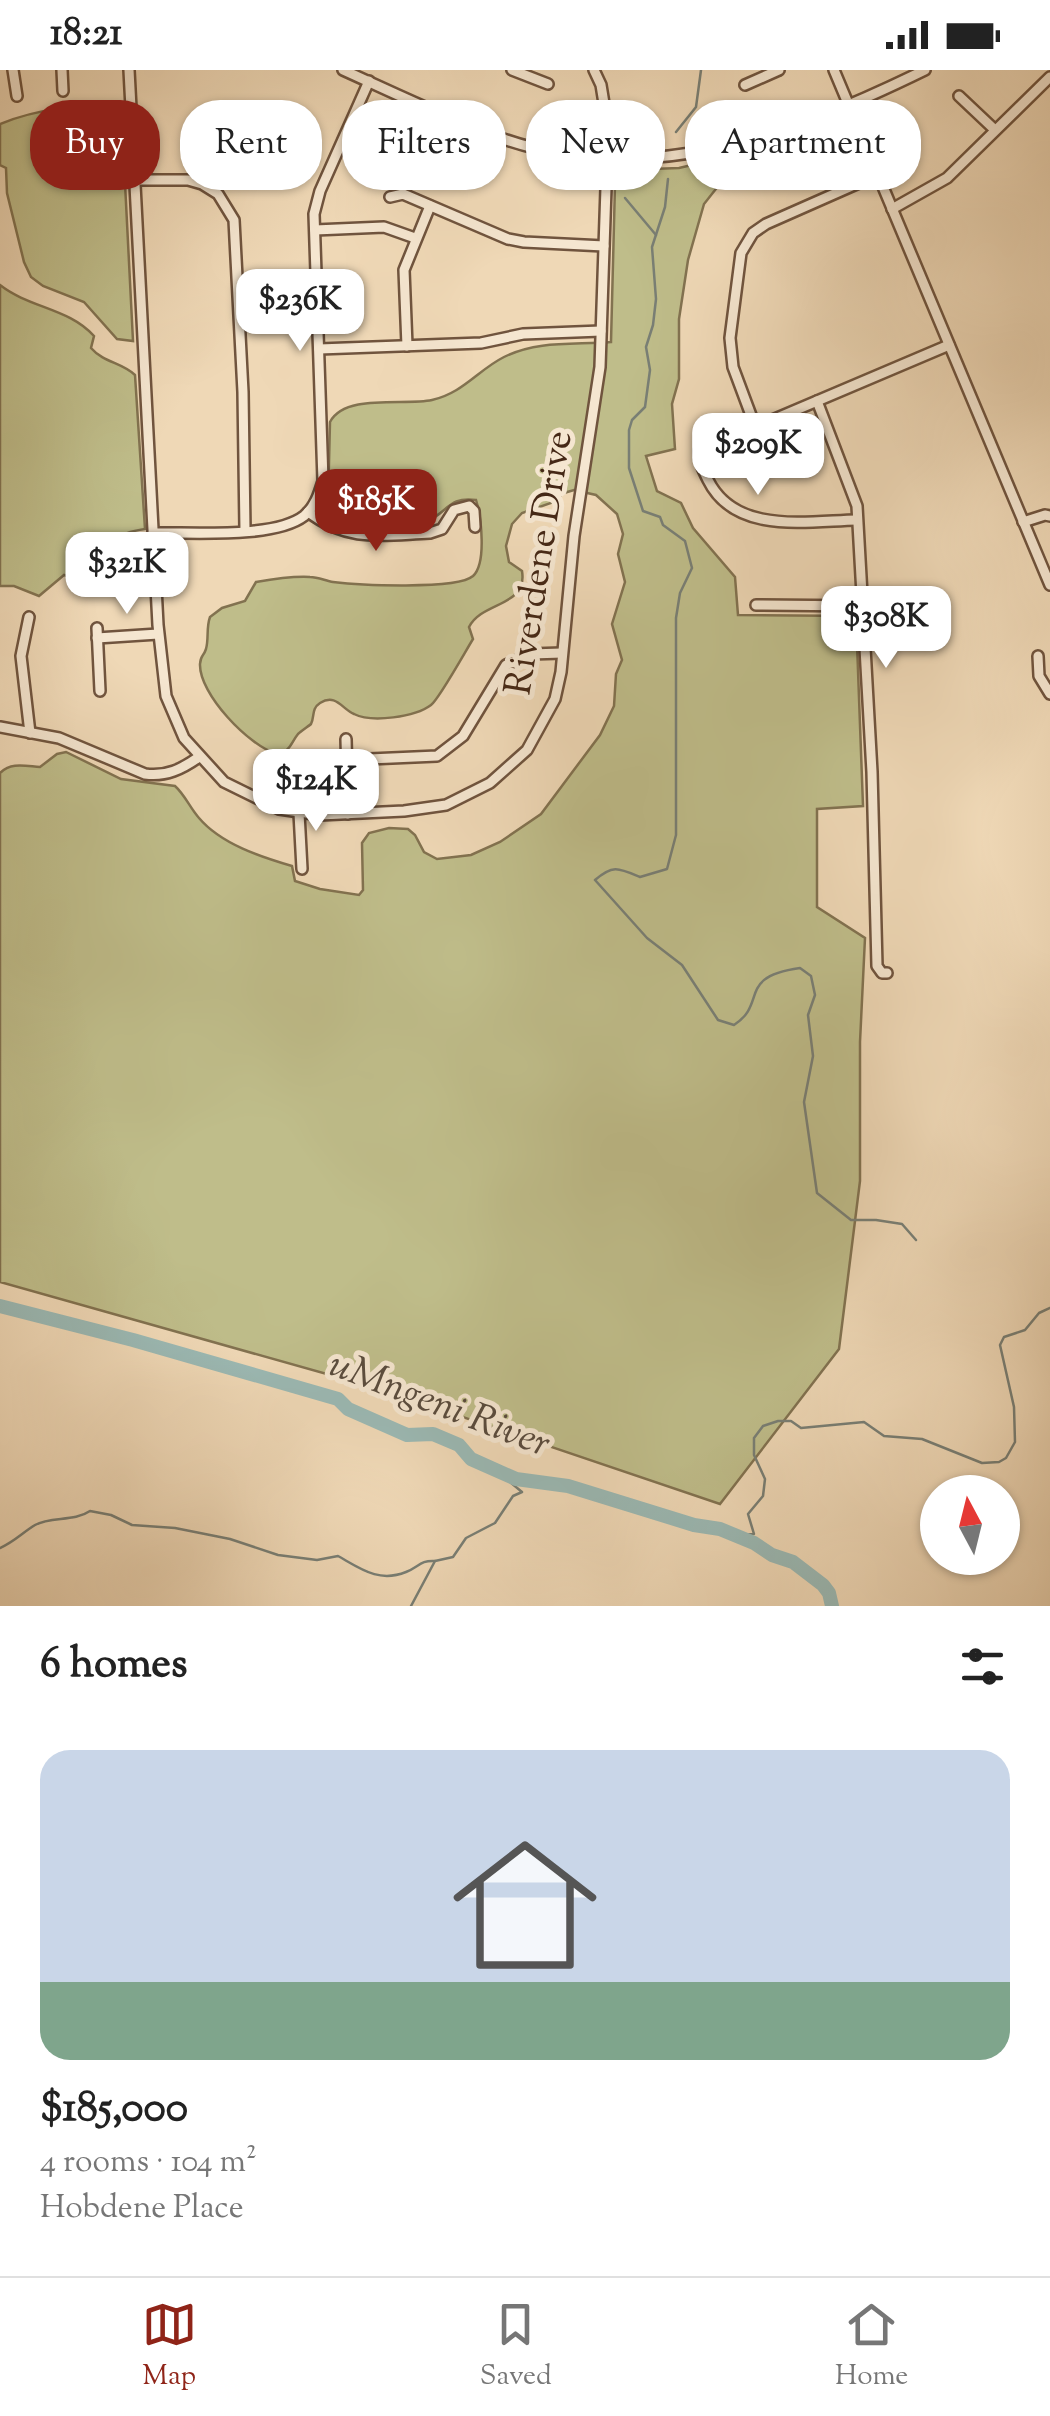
<!DOCTYPE html>
<html lang="en">
<head>
<meta charset="utf-8">
<style>
  body { margin:0; font-family:"Sorts Mill Goudy",serif; background:#f2f2f2; color:#222; height:100vh; display:flex; flex-direction:column; font-size:38px; white-space:nowrap }
  * { box-sizing:border-box; margin:0 }
  p { font-size:32px; color:#767676 }
  .icon { flex:none; width:55px; height:55px; fill:none; stroke:currentColor; stroke-width:2; stroke-linecap:round; stroke-linejoin:round }
  .map { position:relative; height:1536px; overflow:hidden }
  .sheet { display:flex; flex-direction:column; background:#fff; flex:1 }
  .sheet>* { flex:none }
  .hud { position:absolute; left:30px; top:30px; width:990px; height:90px; display:flex; gap:20px }
  .needle { width:65px; rotate:353deg }
  .fabs { position:absolute; left:920px; top:1405px; display:grid; gap:20px }
  .fabs a { display:grid; place-items:center; width:100px; height:100px; border-radius:50%; background:#fff; box-shadow:0 2px 8px #0004; font-size:50px }
  .price { position:absolute; translate:-50% -85px; padding:0 22px; border-radius:20px; background:#fff; color:#222; font-size:32px; line-height:65px; filter:drop-shadow(0 2px 5px #0008) }
  .price::after { content:''; position:absolute; left:50%; top:60px; width:30px; height:22px; margin-left:-15px; background:inherit; clip-path:polygon(0 0,100% 0,50% 100%) }
  .price.current { background:#8f2418; color:#fff }
  ul { padding:0; list-style:none }
  li { display:grid; align-content:center; gap:20px; height:530px; padding:0 40px }
  li span { display:grid; place-items:center; height:310px; border-radius:30px; color:#555 }
  li>.icon { margin-inline-start:auto }
  span .icon { width:180px; height:180px; fill:#fffc; stroke-width:1 }
  li b { font-size:42px }
  h2 { display:flex; justify-content:space-between; align-items:center; height:120px; padding:0 40px; font-size:42px }
  .pill { padding:0 35px; border-radius:40px; background:#fff; box-shadow:0 2px 8px #0004; font-size:35px; line-height:90px }
  .pill.current { background:#8f2418; color:#fff }
  .status { display:flex; justify-content:space-between; align-items:center; height:70px; padding:0 50px; background:#fff; direction:ltr }
  .status svg { height:28px; fill:currentColor }
  .menu { display:flex; justify-content:space-around; align-items:center; height:140px; border-top:2px solid #e0e0e0; background:#fff; font-size:28px; color:#767676 }
  .menu a { display:grid; justify-items:center; gap:5px }
  .menu .current { color:#8f2418 }
  .map>svg:first-child { display:block }
  .green { fill:#bfbd8a; stroke:#827250; stroke-width:2.5 }
  .lines { fill:none; stroke-linecap:round; stroke-linejoin:round }
  .stream { stroke:#797f75; stroke-width:2.5 }
  .river { stroke:#9bb9b4; stroke-width:14 }
  .minor-casing { stroke:#70543e; stroke-width:14 }
  .minor { stroke:#f5e6d0; stroke-width:9 }
  .labels { text-anchor:middle; dominant-baseline:central; stroke-width:10; stroke-linejoin:round; paint-order:stroke }
  .street-label { font-size:38px; fill:#452816; stroke:#f5e6d0 }
  .water-label { font-size:40px; font-style:italic; fill:#5a4c3e; stroke:#f5e6d0 }
</style>
</head>
<body>
<div class="status"><b>18:21</b><svg viewBox="0 0 49 12"><path d="M0 12V9h3v3zM5 12V6h3v6zM10 12V3h3v9zM15 12V0h3v12zM26 1h20v11H26zM47 4h2v5h-2z"/></svg></div>
<div class="map">
<svg width="1050" height="1536" viewBox="0 0 1050 1536">
  <rect width="100%" height="100%" fill="#efd8b6"/>
  <filter id="stains"><feTurbulence type="fractalNoise" baseFrequency=".002" numOctaves="4"/><feColorMatrix values="0 0 0 0 .2 0 0 0 0 .09 0 0 0 0 .02 0 0 0 .5 -.17"/></filter>
  <radialGradient id="worn" r=".72"><stop offset=".6" stop-color="#630" stop-opacity="0"/><stop offset="1" stop-color="#630" stop-opacity=".3"/></radialGradient>
  <g class="green">
    <path d="M121 34 133 271 117 269 84 232 43 216 31 207 24 192 7 123 6 98 0 95V54C39 38 79 35 121 34Z"/>
    <path d="M602 72 624 100 679 98 726 87H731L734 96 704 134 688 190 679 249V309L672 334 675 379 646 386 657 421 681 433 693 458 735 507 738 545 856 546 863 736 817 739V837L865 868 860 972V1111L839 1279 720 1434 380 1319 0 1212V703C11 692 25 696 40 697L57 684 66 682 121 709 175 716C185 725 190 738 199 748 221 774 261 787 292 796L295 811 320 819 359 825 363 820 362 773 369 763 389 758 408 759 415 765 424 782 437 789 471 785 500 772 541 744 600 665 614 636 616 604 622 590 612 554 625 512 618 484 623 464 617 444 596 425 574 420 564 423 551 433 522 443 512 454 506 476 509 492 522 501C528 537 482 531 469 557L473 569C465 582 439 629 431 635 415 647 372 653 354 644 342 639 336 623 320 633 311 639 315 646 311 654 310 655 300 662 298 664 290 674 291 681 277 684 249 676 199 624 200 594 201 584 203 588 206 579 209 568 206 558 210 547L222 538 245 531 256 512C273 509 292 506 310 507 318 507 326 511 333 512 357 515 457 520 473 506 487 493 481 446 476 430 448 426 448 443 427 451 399 461 360 459 333 448L328 434 330 352C345 323 405 336 432 330 463 323 478 300 504 287 538 270 575 275 611 272L615 114 601 101Z"/>
    <path d="M0 215C29 238 69 238 94 266L91 278C104 293 121 292 135 305L145 459C110 464 112 472 105 505L85 512 64 505 39 526 14 516H0Z"/>
  </g>
  <g class="lines">
    <g class="stream">
      <polyline points="676,62 696,37 701,0"/>
      <path d="M668 109 665 137 652 177 656 229 653 255 646 277 650 300 645 337 632 350 629 360V398L643 441 660 447 663 455 685 471 692 498 680 523 676 548V765L667 799 640 807C619 798 613 794 595 810L647 868 682 895 718 950 734 955C768 933 736 907 800 898L811 906 815 925 808 945 813 986 804 1032 817 1123 851 1150H876L902 1154 916 1170"/>
      <polyline points="625,128 656,165"/>
      <polyline points="734,1465 754,1464 748,1444 763,1426 765,1409 754,1385 754,1368 763,1356 778,1351 791,1351 801,1358 864,1352 884,1366 922,1369 982,1393 999,1392 1006,1388 1015,1372 1014,1337 1000,1275 1004,1267 1025,1260 1039,1243 1050,1238"/>
      <path d="M0 1478C14 1472 22 1463 35 1455 51 1446 74 1452 90 1441L111 1445 132 1455 175 1458 230 1469 278 1485 317 1490 338 1486C361 1499 379 1513 406 1502 419 1497 420 1490 435 1491"/>
      <polyline points="411,1536 435,1491 453,1487 466,1468 495,1453 513,1426 522,1422 498,1402"/>
    </g>
    <polyline class="river" points="0,1236 133,1270 338,1329 348,1339 407,1365 433,1364 459,1375 471,1389 516,1409 568,1416 694,1455 720,1459 754,1473 772,1485 793,1492 823,1515 829,1523 832,1536"/>
    <g class="minor-casing">
      <g id="minor">
        <polyline points="13,0 17,26"/>
        <polyline points="62,0 63,21"/>
        <polyline points="129,0 158,555 166,626 184,668 224,712 279,739 320,745 404,741 446,735 490,713 527,680 555,629 561,602 574,466 600,297 608,58 601,15 594,0"/>
        <path d="M343 0C394 23 445 48 498 67 645 121 792 65 925 0"/>
        <polyline points="512,0 548,14"/>
        <polyline points="834,0 1050,515"/>
        <polyline points="745,15 779,0"/>
        <polyline points="959,26 995,60"/>
        <polyline points="135,110 188,110 202,114 218,124 234,150 243,322 245,460"/>
        <polyline points="390,127 403,124 508,169 524,172 604,176"/>
        <polyline points="892,139 947,108 1050,7"/>
        <polyline points="315,160 384,157 415,168"/>
        <polyline points="407,276 404,200 430,136"/>
        <polyline points="319,279 481,273 523,264 601,261"/>
        <polyline points="817,331 857,436 872,702 877,896 882,903 887,903"/>
        <polyline points="755,356 733,297 730,268 741,183 753,163 766,154 877,105"/>
        <path d="M308 442C349 473 382 465 430 463L442 459 454 440 469 436 474 441 475 457"/>
        <path d="M857 450C807 451 735 465 708 410 703 400 699 392 699 381L949 275"/>
        <polyline points="1023,452 1045,445 1050,446"/>
        <path d="M153 463C190 462 274 469 304 446 315 437 319 424 323 411L314 144 320 121 369 11"/>
        <polyline points="756,535 863,536"/>
        <polyline points="29,547 21,586 30,663"/>
        <polyline points="97,558 100,621"/>
        <polyline points="97,568 158,564"/>
        <polyline points="1038,586 1039,606 1050,624"/>
        <path d="M0 657 59 668 145 704C166 707 182 699 199 687"/>
        <polyline points="346,669 348,744"/>
        <polyline points="347,690 437,686 463,666 506,595 531,584 562,583"/>
        <polyline points="299,743 302,799"/>
      </g>
    </g>
    <use href="#minor" class="minor"/>
  </g>
  <g class="labels">
    <g class="street-label">
      <text transform="translate(541 493) rotate(-81)">Riverdene Drive</text>
    </g>
    <g class="water-label">
      <text transform="translate(439 1336) rotate(21)">uMngeni River</text>
    </g>
  </g>
  <rect width="100%" height="100%" filter="url(#stains)"/>
  <rect width="100%" height="100%" fill="url(#worn)"/>
</svg>
<div class="fabs">
<a><svg class="needle" viewBox="-14 -14 28 28"><path d="M0-13l5 13h-10z" fill="#e53935"/><path d="M0 13l5-13h-10z" fill="#767676"/></svg></a>
</div>
<b class="price" style="left:300px;top:284px">$236K</b>
<b class="price" style="left:758px;top:428px">$209K</b>
<b class="price current" style="left:376px;top:484px">$185K</b>
<b class="price" style="left:127px;top:547px">$321K</b>
<b class="price" style="left:886px;top:601px">$308K</b>
<b class="price" style="left:316px;top:764px">$124K</b>
<div class="hud">
<a class="pill current">Buy</a>
<a class="pill">Rent</a>
<a class="pill">Filters</a>
<a class="pill">New</a>
<a class="pill">Apartment</a>
</div>
</div>
<section class="sheet">
<h2>6 homes<svg class="icon" aria-label="filters" viewBox="0 0 24 24"><path d="M4 7h16M4 17h16"/><circle cx="9" cy="7" r="2"/><circle cx="15" cy="17" r="2"/></svg></h2>
<ul>
<li><span style="background:linear-gradient(#c9d6e8 75%,#7fa58c 0)"><svg class="icon" aria-label="home" viewBox="0 0 24 24"><path d="M3 11l9-7 9 7M6 9v11h12V9"/></svg></span><div><b>$185,000</b><p>4 rooms · 104 m²</p><p>Hobdene Place</p></div></li>
</ul>
</section>
<nav class="menu">
<a class="current"><svg class="icon" aria-label="map" viewBox="0 0 24 24"><path d="M3 6l6-2 6 2 6-2v14l-6 2-6-2-6 2zM9 4v14M15 6v14"/></svg>Map</a>
<a><svg class="icon" aria-label="saved" viewBox="0 0 24 24"><path d="M7 4h10v16l-5-4-5 4z"/></svg>Saved</a>
<a><svg class="icon" aria-label="home" viewBox="0 0 24 24"><path d="M3 11l9-7 9 7M6 9v11h12V9"/></svg>Home</a>
</nav>
</body>
</html>
